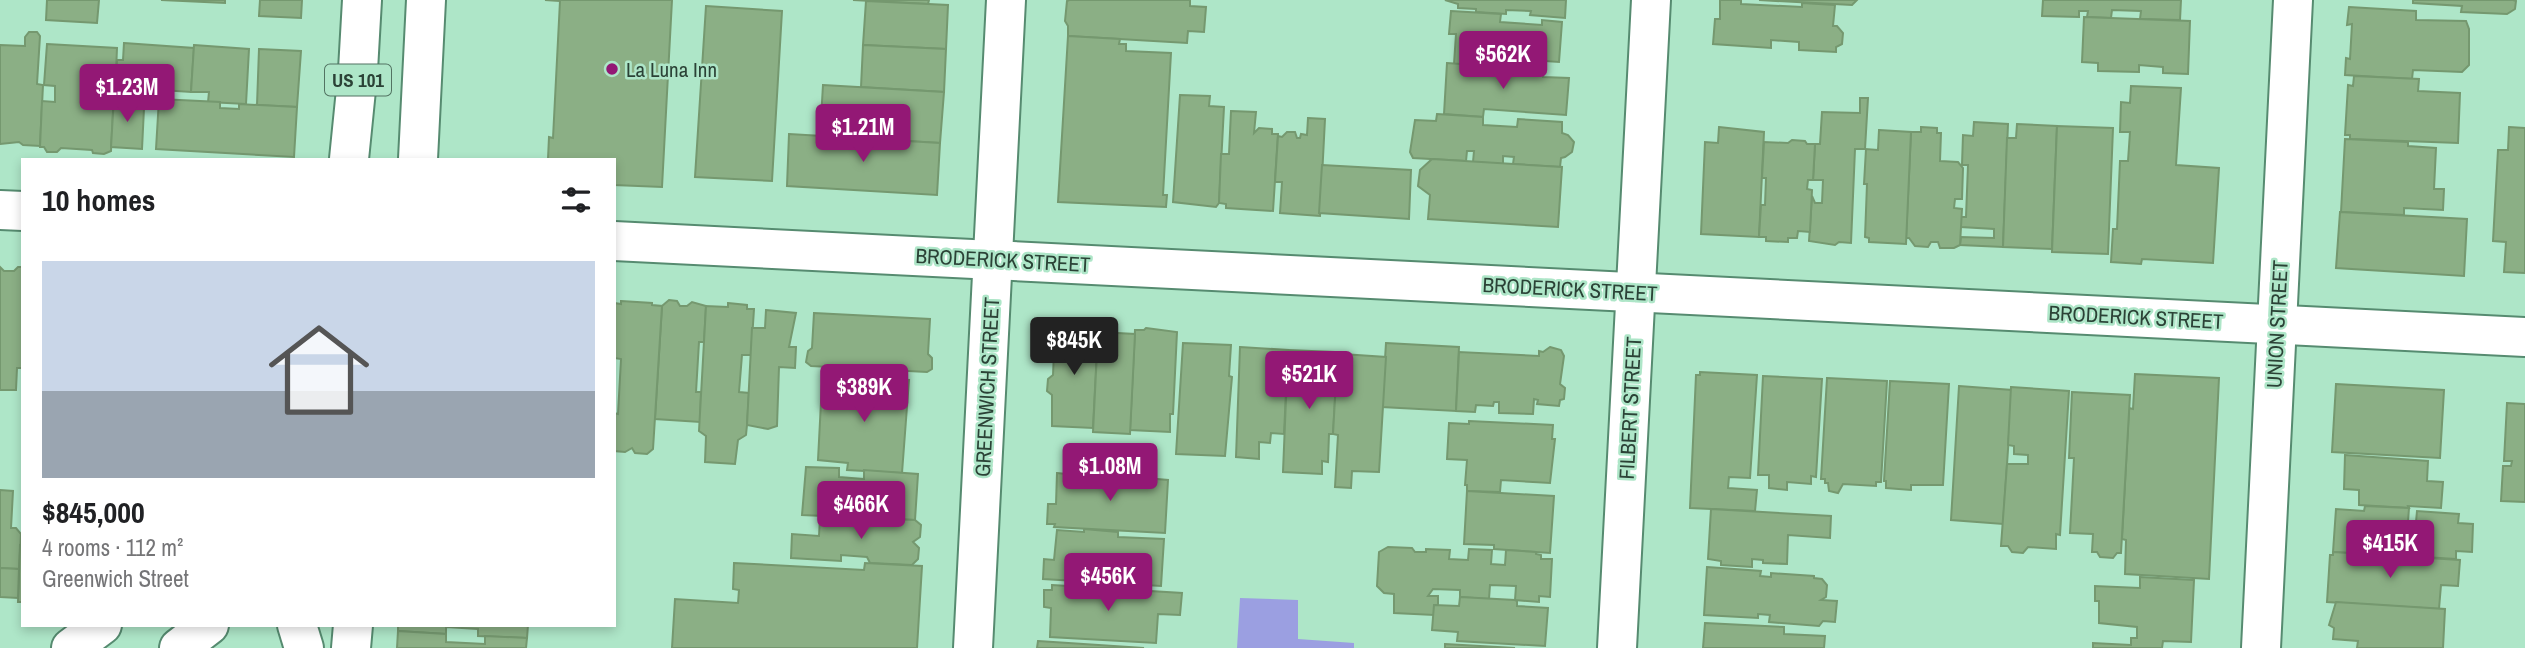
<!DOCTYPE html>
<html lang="en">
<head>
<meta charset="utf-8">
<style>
  body { margin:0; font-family:"Archivo Narrow",sans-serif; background:#f6f6f6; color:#202124; height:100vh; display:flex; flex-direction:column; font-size:26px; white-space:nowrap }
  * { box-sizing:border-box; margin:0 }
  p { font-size:23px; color:#757577 }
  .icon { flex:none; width:38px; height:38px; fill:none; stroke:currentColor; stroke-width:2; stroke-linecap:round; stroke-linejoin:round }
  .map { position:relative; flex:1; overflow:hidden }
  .side { position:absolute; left:21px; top:158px; width:595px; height:469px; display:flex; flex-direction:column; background:#fff; border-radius:0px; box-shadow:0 4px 10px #0003 }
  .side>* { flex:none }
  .price { position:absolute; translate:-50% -60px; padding:0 16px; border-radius:7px; background:#931875; color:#fff; font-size:23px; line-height:46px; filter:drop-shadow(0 2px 4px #0008) }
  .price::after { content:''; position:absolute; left:50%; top:42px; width:21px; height:16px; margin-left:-10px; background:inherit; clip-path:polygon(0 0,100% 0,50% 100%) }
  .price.on { background:#222; color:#fff }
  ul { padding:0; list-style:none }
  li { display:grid; align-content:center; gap:14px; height:371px; padding:0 21px }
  li span { display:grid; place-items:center; height:217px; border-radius:0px; color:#555 }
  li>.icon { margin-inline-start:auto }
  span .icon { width:126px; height:126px; fill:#fffc; stroke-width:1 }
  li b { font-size:30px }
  h2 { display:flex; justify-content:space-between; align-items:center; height:84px; padding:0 21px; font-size:30px }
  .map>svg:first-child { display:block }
  .green { fill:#9b9fe1 }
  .building { fill:#8baf85; stroke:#75986f; stroke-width:2 }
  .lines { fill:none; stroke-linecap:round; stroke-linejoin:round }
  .minor-casing { stroke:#568b70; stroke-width:42 }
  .highway-casing { stroke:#568b70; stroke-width:42 }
  .minor { stroke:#fff; stroke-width:38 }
  .highway { stroke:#fff; stroke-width:38 }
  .poi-dot { fill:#931875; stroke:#aee6c8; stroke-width:2.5 }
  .labels { text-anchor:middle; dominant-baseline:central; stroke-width:5; stroke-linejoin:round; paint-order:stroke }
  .shield { fill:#aee6c8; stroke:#527362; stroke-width:2 }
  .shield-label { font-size:19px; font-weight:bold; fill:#2b4236 }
  .poi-label { font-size:21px; fill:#2b4236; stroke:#aee6c8; text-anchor:start }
  .street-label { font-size:21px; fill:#2b4236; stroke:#aee6c8 }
</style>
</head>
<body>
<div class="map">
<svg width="2525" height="648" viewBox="0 0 2525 648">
  <rect width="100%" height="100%" fill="#aee6c8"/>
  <polygon class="green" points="1240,598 1298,600 1298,639 1354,643 1354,648 1237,648"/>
  <g class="building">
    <polygon points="47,0 99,0 97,23 46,20"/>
    <polygon points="161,0 225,0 225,3"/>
    <polygon points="260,0 302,0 301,18 259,16"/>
    <polygon points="545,0 672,0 662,187 614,185 614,159 548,159 549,137 553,138 560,1"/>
    <polygon points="853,0 929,0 928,4"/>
    <polygon points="1069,0 1190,0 1190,6 1206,7 1204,32 1188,31 1187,43 1068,36 1068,26 1065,21 1067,1"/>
    <polygon points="1445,0 1566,0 1565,18 1530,15 1531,11 1506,10 1506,14 1476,12 1476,9 1458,8 1458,4"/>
    <polygon points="1720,0 1741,0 1741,4 1802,7 1802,3 1835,5 1833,26 1837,26 1843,33 1842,44 1836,47 1836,52 1799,50 1799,42 1771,40 1771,48 1713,44 1715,19 1720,19"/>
    <polygon points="1759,0 1857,0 1852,5"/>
    <polygon points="2043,0 2181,0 2180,20 2140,19 2141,11 2112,10 2111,18 2087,17 2088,11 2079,11 2079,17 2042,16"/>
    <polygon points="2413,0 2513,0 2516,1 2515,9 2507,14 2461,12 2462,6 2413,3"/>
    <polygon points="866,1 948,5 946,49 863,45"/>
    <polygon points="706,6 782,11 772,181 695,177"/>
    <polygon points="2349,7 2416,11 2416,20 2466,21 2469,29 2469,65 2462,72 2413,70 2412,79 2345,75 2346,58 2350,59 2352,24 2347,25"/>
    <polygon points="1451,11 1501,14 1500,22 1542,25 1542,20 1562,22 1559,62 1530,60 1530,69 1454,64 1456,34 1449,34"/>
    <polygon points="2084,17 2190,21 2188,74 2163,73 2163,67 2139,65 2139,72 2098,71 2098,63 2082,62"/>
    <polygon points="29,32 37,32 40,36 37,84 43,85 40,146 23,145 19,142 0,144 0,45 25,46 25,37"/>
    <polygon points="1068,36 1120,39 1119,44 1126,44 1126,51 1171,53 1163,195 1167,195 1166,207 1058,202"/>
    <polygon points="124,43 194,48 191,92 115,87 117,60 123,60"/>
    <polygon points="47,44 117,48 116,72 103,72 103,76 90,75 89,93 100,93 100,90 114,91 111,151 104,154 93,153 92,150 61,148 57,152 47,152 44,147 40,147 42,101 55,102 55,86 44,85"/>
    <polygon points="194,45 249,49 246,104 208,102 209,92 191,92"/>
    <polygon points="863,45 946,49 944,92 861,87"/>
    <polygon points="259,49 301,51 297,107 257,105"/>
    <polygon points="1447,63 1544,70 1543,77 1569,78 1566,115 1484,109 1483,117 1444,114"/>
    <polygon points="2354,76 2419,79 2418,91 2460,93 2458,143 2350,139 2350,135 2345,135 2348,85 2353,86"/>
    <polygon points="823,85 944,92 940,143 820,136"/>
    <polygon points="2131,86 2181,88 2176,165 2219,168 2213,263 2142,259 2141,264 2111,262 2113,229 2117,229 2120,161 2128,161 2130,132 2120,132 2121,102 2130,103"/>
    <polygon points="1180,95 1210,96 1209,106 1224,107 1219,203 1216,207 1173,202"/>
    <polygon points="114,97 138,98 137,104 144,108 142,149 111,147"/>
    <polygon points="1860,98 1868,98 1865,149 1855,149 1851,243 1839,242 1835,245 1809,241 1812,196 1815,203 1822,203 1823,180 1813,180 1815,144 1820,144 1822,112 1860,113"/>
    <polygon points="159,99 220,102 220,108 239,109 239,104 297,107 294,157 156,149"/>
    <polygon points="1231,111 1256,112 1254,133 1259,128 1272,129 1272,134 1278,134 1273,211 1226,208 1226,204 1219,203 1221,154 1229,154"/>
    <polygon points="1437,114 1483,117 1483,125 1517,127 1518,119 1562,122 1562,133 1568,135 1574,142 1572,152 1565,157 1561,158 1560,167 1513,164 1514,157 1503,156 1503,164 1473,162 1474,151 1467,151 1466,161 1413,158 1410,152 1415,120 1436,121"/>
    <polygon points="1308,118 1325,119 1320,216 1280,213 1282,182 1275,182 1278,136 1282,137 1287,132 1295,132 1297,138 1300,138 1301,134 1307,135"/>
    <polygon points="1974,122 2008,124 2003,247 1960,245 1961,237 1994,238 1994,229 1961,227 1961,217 1966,217 1968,165 1962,165 1963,135 1973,136"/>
    <polygon points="2017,124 2057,126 2052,249 2003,247 2007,138 2016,138"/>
    <polygon points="2057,126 2113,128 2108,254 2052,252"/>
    <polygon points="1719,127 1764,132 1759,237 1701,234 1705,142 1718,143"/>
    <polygon points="1921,127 1937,128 1937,133 1941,133 1940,161 1958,162 1963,168 1962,199 1955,199 1954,208 1962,209 1960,245 1954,248 1940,248 1938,242 1931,242 1928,247 1915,246 1909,238 1906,238 1911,132 1921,132"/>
    <polygon points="2509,127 2525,128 2525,273 2504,272 2506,242 2493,241 2498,150 2508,150"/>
    <polygon points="1879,130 1911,132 1906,244 1869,242 1869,238 1865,237 1867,184 1864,184 1866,149 1878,150"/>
    <polygon points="789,134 940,143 937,195 787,186"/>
    <polygon points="2345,139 2408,142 2408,146 2436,148 2434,189 2444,189 2443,210 2404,208 2404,215 2341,212"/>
    <polygon points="1792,140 1805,141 1807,144 1815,144 1813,180 1808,180 1807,189 1812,190 1810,232 1798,231 1797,238 1788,238 1788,242 1766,241 1766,237 1759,237 1761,205 1765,205 1766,178 1762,178 1764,142 1788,143"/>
    <polygon points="1432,159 1562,167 1558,227 1428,219 1430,195 1418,186 1420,170"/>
    <polygon points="1322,165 1411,170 1409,219 1319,213"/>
    <polygon points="2340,212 2467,219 2464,276 2336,268"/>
    <polygon points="0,267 4,271 14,271 18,267 23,267 23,368 17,368 16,390 0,390"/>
    <polygon points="669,300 677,301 680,306 687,306 692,302 706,306 704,342 699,342 696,392 701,392 700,422 655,419 662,306"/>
    <polygon points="621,301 652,303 652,305 662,306 653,449 647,454 635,453 632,448 625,452 614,451 614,413 618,414 621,359 614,358 614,303 621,304"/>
    <polygon points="728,303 747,305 747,309 754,309 751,355 742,355 739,392 749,393 747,425 746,435 738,440 735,464 705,462 706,436 699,431 706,306 728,307"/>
    <polygon points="766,310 796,313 789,347 796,347 795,368 779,367 777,426 768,429 747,425 752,328 765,328"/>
    <polygon points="814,313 930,319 928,354 932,358 932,369 927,372 811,366 806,362 808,351 812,348"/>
    <polygon points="1071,325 1086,326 1088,330 1098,330 1093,428 1052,426 1052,395 1047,391 1048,379 1053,375 1055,328 1067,329"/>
    <polygon points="1146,328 1177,332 1173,414 1170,414 1170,432 1130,430 1135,330 1144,330"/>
    <polygon points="1098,332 1135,334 1130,434 1093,432"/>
    <polygon points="1183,343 1231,345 1229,376 1232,377 1225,456 1176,454"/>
    <polygon points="1386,343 1459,347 1456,411 1382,407"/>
    <polygon points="1240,347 1288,350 1284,434 1271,433 1270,443 1259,442 1259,459 1236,457"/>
    <polygon points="1550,347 1561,350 1564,356 1560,384 1565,388 1564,399 1560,400 1559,406 1537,404 1538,400 1534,399 1533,414 1499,413 1499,402 1494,402 1493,406 1476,405 1475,412 1456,411 1459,352 1539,356 1539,351 1543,352"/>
    <polygon points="1288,350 1334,352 1332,382 1336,381 1333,434 1329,434 1328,462 1322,461 1322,474 1283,472"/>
    <polygon points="1342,354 1386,357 1379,472 1352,471 1351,488 1335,487 1338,435 1333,434 1336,381 1340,382"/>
    <polygon points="1700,372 1757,375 1750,478 1729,477 1728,488 1757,490 1755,511 1690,508 1696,375 1700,375"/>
    <polygon points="2135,374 2219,378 2209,579 2125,574 2126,540 2122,539 2129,408 2133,409"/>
    <polygon points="1763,376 1822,379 1816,477 1811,476 1811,484 1787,482 1787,490 1769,488 1769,475 1758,475"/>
    <polygon points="857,377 909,380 902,473 847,470 848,463 818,460 822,383 856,384"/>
    <polygon points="1827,378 1887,381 1881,482 1876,482 1876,486 1843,484 1838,493 1829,491 1828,483 1825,483 1825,479 1821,479"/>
    <polygon points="1890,381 1949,384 1943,485 1911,485 1911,490 1886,488 1886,481 1884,481"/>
    <polygon points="2336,384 2444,390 2440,458 2332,452"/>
    <polygon points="1959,386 2012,390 2003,524 1951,520"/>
    <polygon points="2011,387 2069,391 2060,535 2056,534 2056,549 2028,547 2023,553 2012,552 2008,546 2001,546 2007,464 2028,464 2028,455 2014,454 2014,446 2008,445"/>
    <polygon points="2072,392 2130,395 2121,553 2117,553 2113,558 2100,557 2097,552 2092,552 2093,534 2070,533 2074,458 2069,458"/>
    <polygon points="2507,403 2525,404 2525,502 2501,501 2503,466 2511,466 2512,461 2504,461"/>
    <polygon points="1469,421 1553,425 1552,439 1555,439 1550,483 1501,480 1500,492 1467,491 1467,485 1465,485 1467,460 1447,459 1449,423 1469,424"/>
    <polygon points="2345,455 2428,461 2427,481 2443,482 2441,508 2408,506 2409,508 2359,505 2359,490 2344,489"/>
    <polygon points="806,467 839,468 839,477 864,479 864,470 918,474 915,520 802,515"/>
    <polygon points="1057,473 1085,476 1085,473 1168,480 1165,533 1054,527 1055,524 1047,524 1048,504 1056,504"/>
    <polygon points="0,490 13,491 11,528 16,528 21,534 19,569 0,568"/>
    <polygon points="1467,491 1554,496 1550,553 1494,549 1494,545 1464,544"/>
    <polygon points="2365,506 2409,508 2408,522 2416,522 2417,511 2459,514 2458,523 2473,524 2472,552 2456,551 2456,559 2408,556 2409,547 2382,546 2381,555 2333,552 2336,509 2364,511"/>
    <polygon points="1711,509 1831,516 1830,538 1788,535 1787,564 1763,563 1763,560 1752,559 1752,567 1721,565 1721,561 1708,559"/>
    <polygon points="820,518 857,521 864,518 915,520 921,525 920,537 913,542 919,548 918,559 912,565 870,563 867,557 841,555 841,561 791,558 792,534 819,536"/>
    <polygon points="1084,529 1118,532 1118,537 1164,539 1161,586 1043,579 1044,559 1054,560 1057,530 1084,532"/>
    <polygon points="20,545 23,545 23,602 18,602"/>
    <polygon points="1388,547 1412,548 1415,552 1426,552 1426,549 1450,550 1449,559 1468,560 1469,549 1492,550 1491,564 1505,565 1506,550 1536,552 1536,554 1541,555 1541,559 1552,559 1550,597 1539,596 1539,602 1515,600 1516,586 1490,585 1489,599 1460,597 1460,590 1433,589 1428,596 1438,596 1438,605 1434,605 1434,615 1394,613 1394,594 1384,593 1377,586 1379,552"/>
    <polygon points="2333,552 2460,560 2458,586 2441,585 2439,609 2327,602 2330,555 2333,555"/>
    <polygon points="734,563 864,570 865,563 922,566 917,648 672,648 675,599 738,603 739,590 733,589"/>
    <polygon points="1707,567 1761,571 1760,576 1771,577 1771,573 1814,576 1814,578 1822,579 1827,585 1826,597 1821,600 1837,601 1835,622 1823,621 1819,626 1769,622 1770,615 1758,614 1758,618 1704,615"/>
    <polygon points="0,568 19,569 18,598 0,597"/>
    <polygon points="2140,577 2194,580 2191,642 2163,641 2162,648 2093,648 2093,643 2131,645 2131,638 2137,638 2137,627 2099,623 2099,601 2095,601 2095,586 2140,588"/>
    <polygon points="1052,585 1182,593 1180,615 1158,614 1156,643 1050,637 1051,608 1044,607 1044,590 1052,590"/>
    <polygon points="1460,597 1515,600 1517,601 1517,606 1548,608 1545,646 1457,641 1458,632 1432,630 1434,605 1459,606"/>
    <polygon points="2336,602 2445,609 2443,648 2357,648 2358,641 2333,639 2334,628 2329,625"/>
    <polygon points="1705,623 1784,627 1784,634 1825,636 1824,648 1703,648"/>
    <polygon points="398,625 528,625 527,638 478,636 478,629 446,627 446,634 398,631"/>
    <polygon points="398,631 446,634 446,642 485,644 485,636 527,638 526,648 397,648"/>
    <polygon points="1038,641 1144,648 1037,648"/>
    <polygon points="1445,644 1515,648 1445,648"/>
  </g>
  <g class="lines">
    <g class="minor-casing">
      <g id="minor">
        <polyline points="0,210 23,211"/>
        <polyline points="614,241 2525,337"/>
        <polyline points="297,625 304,648"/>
        <polyline points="351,648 353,625"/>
        <polyline points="973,648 1006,0"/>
        <polyline points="1617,648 1651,0"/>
        <polyline points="2261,648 2293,0"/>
      </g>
    </g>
    <g class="highway-casing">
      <g id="highway">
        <polyline points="349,159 358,70 362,0"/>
        <polyline points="418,159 426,0"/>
        <polyline points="71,648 102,625"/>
        <polyline points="179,648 209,625"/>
      </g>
    </g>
    <use href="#minor" class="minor"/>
    <use href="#highway" class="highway"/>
  </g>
  <circle class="poi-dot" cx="612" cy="69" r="7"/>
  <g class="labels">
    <rect class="shield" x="325" y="64.5" width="66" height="31" rx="5"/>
    <g class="shield-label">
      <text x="358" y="80">US 101</text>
    </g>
    <g class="poi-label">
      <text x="626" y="69">La Luna Inn</text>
    </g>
    <g class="street-label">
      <text transform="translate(1003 260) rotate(3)">BRODERICK STREET</text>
      <text transform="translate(1570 289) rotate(3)">BRODERICK STREET</text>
      <text transform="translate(2136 317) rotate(3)">BRODERICK STREET</text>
      <text transform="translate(2277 324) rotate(-87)">UNION STREET</text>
      <text transform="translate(987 387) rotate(-87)">GREENWICH STREET</text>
      <text transform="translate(1630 408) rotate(-87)">FILBERT STREET</text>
    </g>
  </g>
</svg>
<b class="price" style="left:1503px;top:91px">$562K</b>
<b class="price" style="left:127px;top:124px">$1.23M</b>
<b class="price" style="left:863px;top:164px">$1.21M</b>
<b class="price on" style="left:1074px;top:377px">$845K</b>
<b class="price" style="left:1309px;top:411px">$521K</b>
<b class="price" style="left:864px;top:424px">$389K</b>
<b class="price" style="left:1110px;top:503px">$1.08M</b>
<b class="price" style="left:861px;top:541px">$466K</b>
<b class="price" style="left:2390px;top:580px">$415K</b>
<b class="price" style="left:1108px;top:613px">$456K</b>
<section class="side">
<h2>10 homes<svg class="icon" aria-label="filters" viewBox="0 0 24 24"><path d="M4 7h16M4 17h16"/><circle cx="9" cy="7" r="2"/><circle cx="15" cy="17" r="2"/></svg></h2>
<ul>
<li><span style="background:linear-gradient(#c9d6e8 60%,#9aa5b1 0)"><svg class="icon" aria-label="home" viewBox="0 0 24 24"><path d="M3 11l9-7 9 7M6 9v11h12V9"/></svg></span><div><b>$845,000</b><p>4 rooms · 112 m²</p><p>Greenwich Street</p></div></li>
</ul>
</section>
</div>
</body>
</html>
